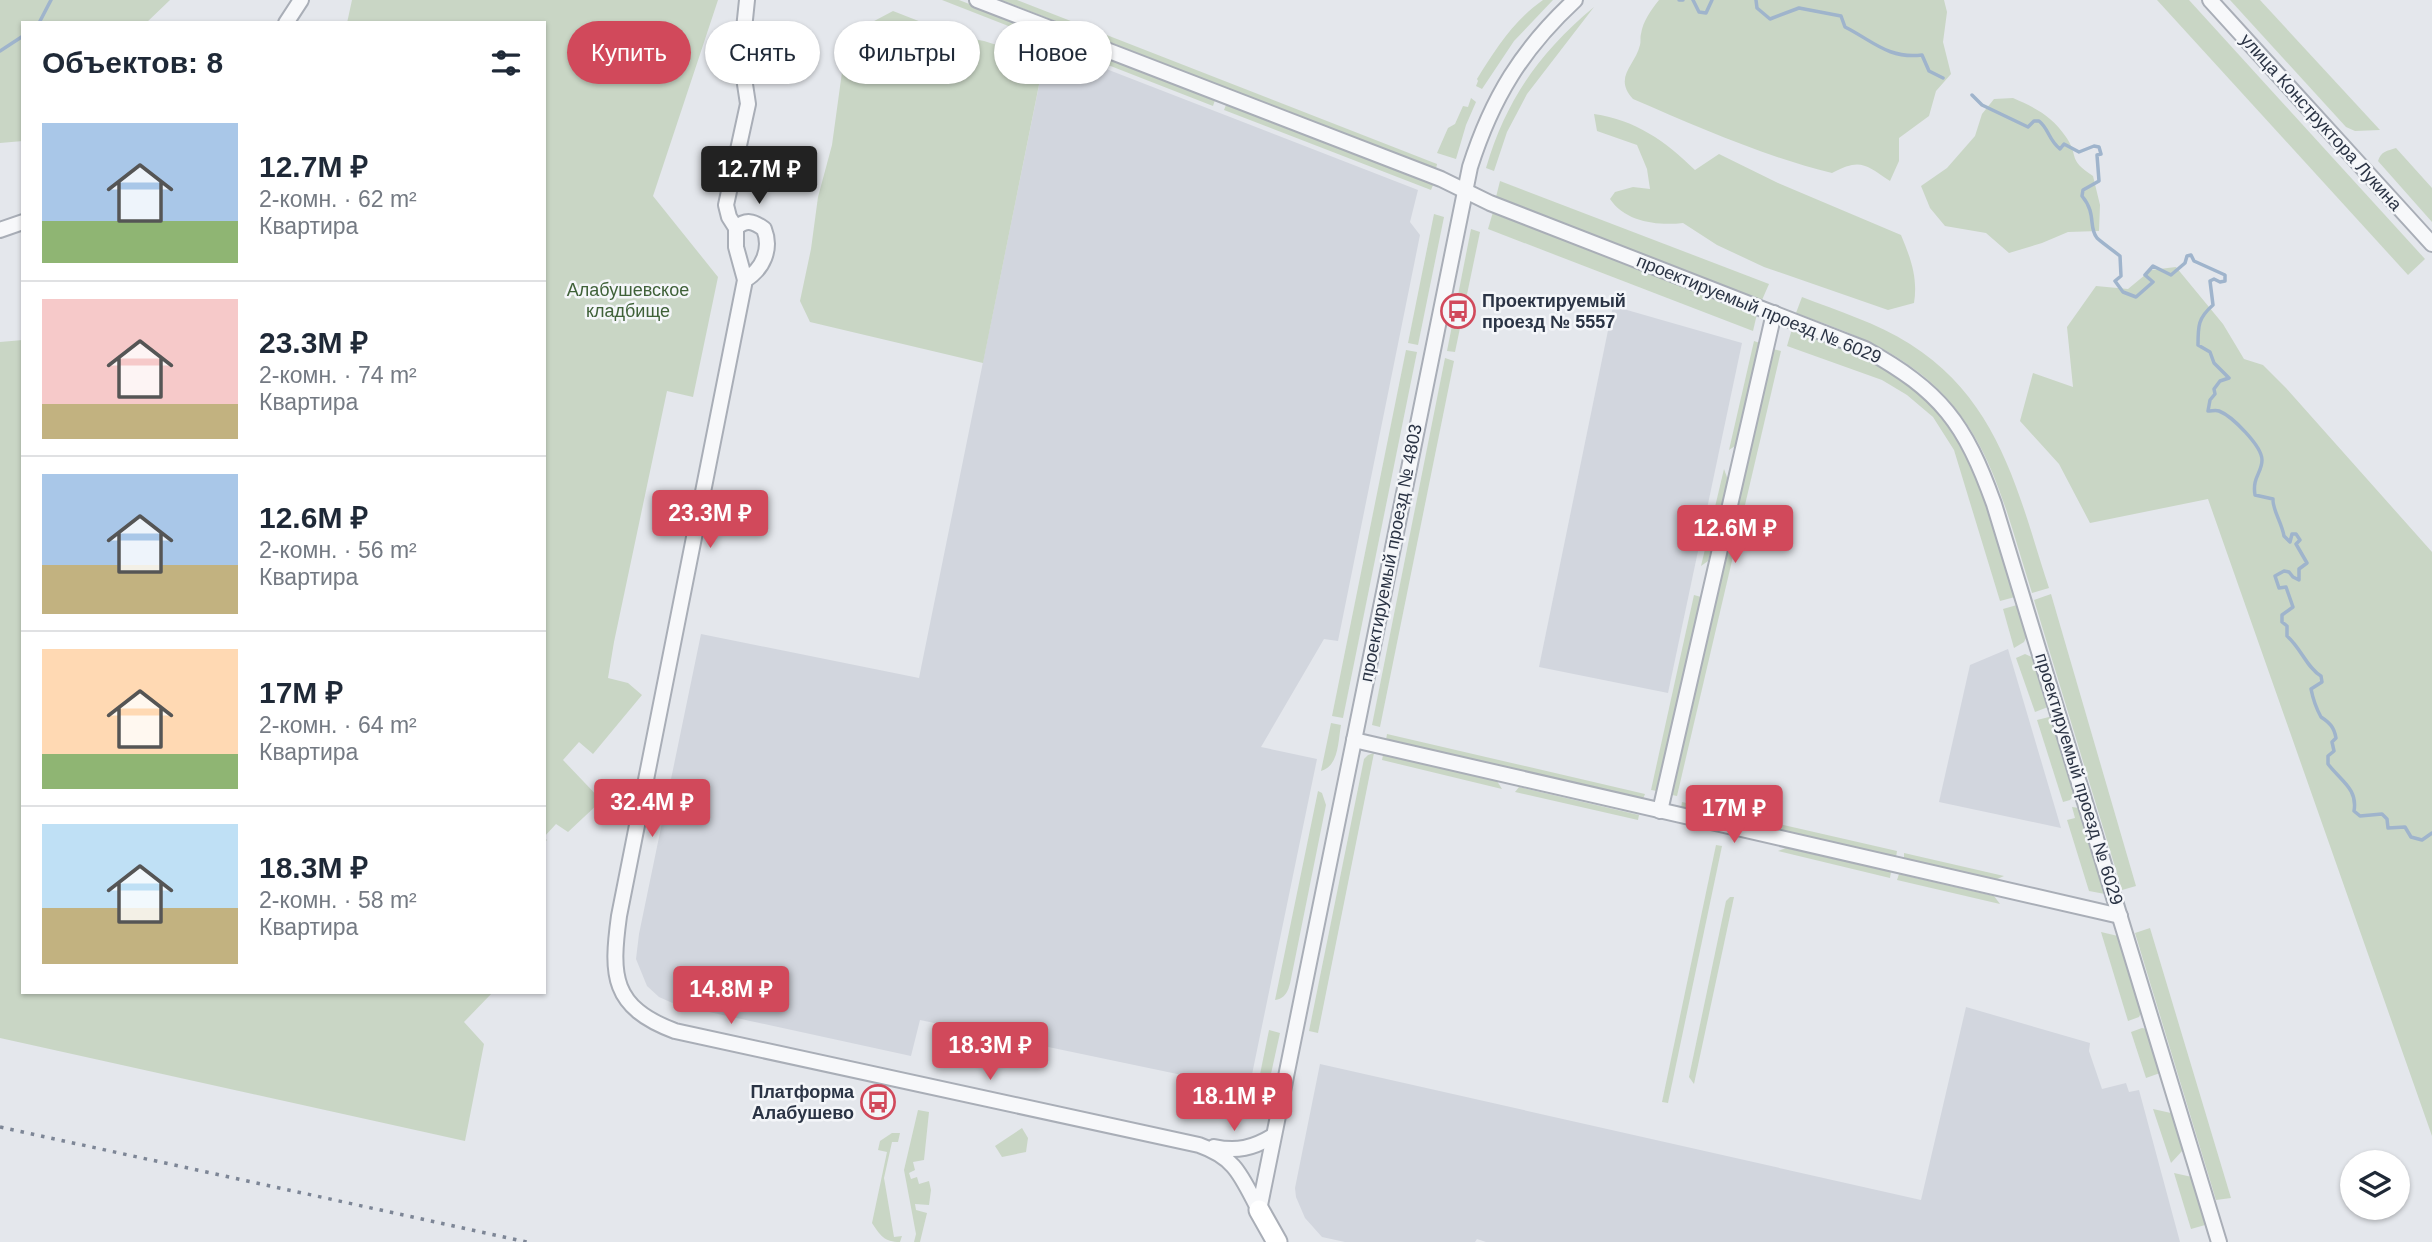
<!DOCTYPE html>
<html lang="ru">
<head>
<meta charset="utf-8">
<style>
  body { margin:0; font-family:Arial,sans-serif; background:#f2f2f3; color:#1f2937; height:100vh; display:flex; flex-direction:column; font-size:26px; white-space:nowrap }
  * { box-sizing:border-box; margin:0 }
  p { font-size:23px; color:#747a83 }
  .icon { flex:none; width:38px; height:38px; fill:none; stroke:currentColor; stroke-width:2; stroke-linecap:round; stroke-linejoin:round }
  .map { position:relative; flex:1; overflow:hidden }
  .drawer { position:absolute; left:21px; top:21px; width:525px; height:973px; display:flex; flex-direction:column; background:#fff; border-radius:0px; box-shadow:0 2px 5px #0004 }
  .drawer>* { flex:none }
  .top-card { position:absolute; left:567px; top:21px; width:665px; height:63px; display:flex; gap:14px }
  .tools { position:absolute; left:2340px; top:1150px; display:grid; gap:14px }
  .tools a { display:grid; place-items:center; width:70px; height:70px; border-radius:50%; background:#fff; box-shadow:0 2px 5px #0004; font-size:35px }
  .price { position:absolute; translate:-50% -60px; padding:0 16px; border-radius:7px; background:#d1495b; color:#fff; font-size:23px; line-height:46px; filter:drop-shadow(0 2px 4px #0008) }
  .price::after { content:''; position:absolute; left:50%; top:42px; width:21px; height:16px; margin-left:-10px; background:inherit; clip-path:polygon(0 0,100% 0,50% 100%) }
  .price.selected { background:#222; color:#fff }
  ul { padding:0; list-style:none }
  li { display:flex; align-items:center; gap:21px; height:175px; padding:0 21px }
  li+li { border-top:2px solid #e0e1e3 }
  li span { display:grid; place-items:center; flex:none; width:196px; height:140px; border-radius:0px; color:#555 }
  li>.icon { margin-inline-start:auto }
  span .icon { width:84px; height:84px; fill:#fffc; stroke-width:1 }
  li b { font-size:30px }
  h2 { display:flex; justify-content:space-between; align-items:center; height:84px; padding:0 21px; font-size:30px }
  .pill { padding:0 24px; border-radius:32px; background:#fff; box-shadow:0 2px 5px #0004; font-size:24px; line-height:63px }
  .pill.selected { background:#d1495b; color:#fff }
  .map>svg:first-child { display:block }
  .built { fill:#d2d6de }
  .green { fill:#c9d6c5 }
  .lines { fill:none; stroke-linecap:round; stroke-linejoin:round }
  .stream { stroke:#9fb4cc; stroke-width:3.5 }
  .street-casing { stroke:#a9aeb7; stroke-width:18 }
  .secondary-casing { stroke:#a9aeb7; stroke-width:23 }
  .street { stroke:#f7f8fa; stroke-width:14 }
  .secondary { stroke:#fff; stroke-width:19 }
  .rail { stroke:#7d8696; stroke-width:3.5; stroke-dasharray:3.5 7; stroke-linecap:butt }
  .labels { text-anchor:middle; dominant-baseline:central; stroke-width:5; stroke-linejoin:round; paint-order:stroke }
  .street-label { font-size:18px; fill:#2b3445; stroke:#f4f6f9 }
  .park-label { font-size:18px; fill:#3f6138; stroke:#f4f6f9 }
  .poi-label { font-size:18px; font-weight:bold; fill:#2b3445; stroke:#f4f6f9; text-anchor:start }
</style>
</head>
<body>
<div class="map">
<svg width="2432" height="1242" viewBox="0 0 2432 1242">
  <rect width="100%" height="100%" fill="#e4e7ec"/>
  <g class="built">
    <polygon points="1047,46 1418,190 1410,222 1420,235 1338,641 1324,639 1261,747 1317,759 1249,1089 920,1020 911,1056 677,1005 659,997 647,986 636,959 639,934 701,634 919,678"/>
    <polygon points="1613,306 1742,343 1668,693 1539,667"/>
    <polygon points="2008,649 2061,828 1939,802 1970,665"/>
    <polygon points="1966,1007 2090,1043 2089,1051 2102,1089 2126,1083 2129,1092 2139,1090 2180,1242 1486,1242 1477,1239 1475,1242 1345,1242 1322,1237 1305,1218 1296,1197 1295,1188 1320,1064 1921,1200"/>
  </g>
  <g class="green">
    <polygon points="0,0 170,0 146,23 23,23 23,141 0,143"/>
    <polygon points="352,0 718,0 653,196 718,277 693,397 667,391 614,642 608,678 628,683 642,695 593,754 579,742 563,760 604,803 601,805 599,803 568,832 556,824 544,837 547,840 544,843 544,23 347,23"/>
    <polygon points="942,0 959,0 1054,37 1052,43"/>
    <polygon points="1001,0 1017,0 1437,164 1436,169"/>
    <path d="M1543 0H1553L1514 41 1482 89 1476 86 1478 81 1477 79C1495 50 1514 20 1543 0Z"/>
    <path d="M1659 0H1944L1947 12 1943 42 1951 74 1936 91 1929 116 1899 138V161L1890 181C1865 164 1860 158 1832 173 1763 156 1698 127 1633 99 1613 77 1635 66 1640 45 1641 41 1640 37 1641 34 1643 21 1651 10 1659 0Z"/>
    <polygon points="2157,0 2189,0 2425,259 2408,275"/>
    <polygon points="2230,0 2260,0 2380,130 2355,131 2346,127"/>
    <path d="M1594 7 1527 94 1507 132 1494 171 1486 168C1506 100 1539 53 1594 7Z"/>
    <polygon points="893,11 957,36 984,41 1044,60 983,363 810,322 800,301 811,249 818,197 832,145 846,43 861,28"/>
    <polygon points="1069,43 1215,100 1213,106 1067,49"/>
    <polygon points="1471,98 1476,102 1466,125 1456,159 1437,153 1448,128 1455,124 1463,106 1468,107"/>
    <path d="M2013 98C2034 107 2052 116 2066 137 2080 157 2066 158 2093 176L2100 205 2099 231 2068 232 2042 243 2009 253 1986 233 1945 226 1930 208 1921 186 1947 168 1975 136 1982 114 1994 99Z"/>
    <polygon points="1226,105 1433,185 1431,190 1224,110"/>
    <path d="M1594 114C1636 120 1665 141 1695 170L1719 154 1778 183 1901 235C1911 259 1918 278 1914 303L1888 310 1764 267 1717 245 1683 223C1658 226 1625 222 1610 199L1615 192 1633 187 1650 189 1647 169 1637 145 1597 131Z"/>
    <path d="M2396 148 2432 188V222L2378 161C2381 151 2387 151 2396 148Z"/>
    <polygon points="1500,181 1769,284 1762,300 1496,197"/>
    <polygon points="1493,212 1757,314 1753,331 1488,229"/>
    <polygon points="1434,214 1444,217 1418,345 1408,343"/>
    <polygon points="1471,229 1480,232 1455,352 1447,351"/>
    <polygon points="2176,267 2223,324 2244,359 2263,365 2286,388 2432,552 2432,1136 2208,499 2090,523 2059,464 2020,421 2033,373 2073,387 2067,327 2096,286 2128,289 2151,270"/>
    <path d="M1802 297C1838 311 1877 323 1910 344 2000 401 2018 493 2049 588L2032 593C1998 486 1985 401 1875 345 1850 332 1822 323 1796 313Z"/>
    <path d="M1792 329C1826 342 1861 353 1891 372 1972 424 1988 512 2015 597L2000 601 1954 450 1933 417 1907 395 1882 380 1787 346Z"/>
    <polygon points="23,340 23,992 493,992 464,1022 484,1044 465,1141 0,1038 0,342"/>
    <polygon points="1754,341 1760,343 1735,446 1729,450"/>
    <polygon points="1773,349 1781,351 1677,796 1672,795"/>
    <polygon points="1406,350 1417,352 1343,718 1332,716"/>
    <polygon points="1445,358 1454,361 1380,727 1372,725"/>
    <polygon points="1724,469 1728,480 1708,561 1701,566"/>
    <polygon points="2051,594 2136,886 2122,890 2034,600"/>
    <polygon points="1694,595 1701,597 1657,791 1651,790"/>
    <polygon points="2017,605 2026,638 2024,642 2014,648 2003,609"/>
    <polygon points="2025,654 2034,658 2048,707 2035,712 2016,658"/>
    <polygon points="2049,717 2052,718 2075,794 2070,800 2063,802 2037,720"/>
    <path d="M1331 723 1341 725C1338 741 1339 766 1321 771Z"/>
    <polygon points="1387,734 1645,794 1643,799 1386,740"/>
    <polygon points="1374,753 1318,1033 1309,1031 1364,759 1368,755"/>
    <polygon points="1383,755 1497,781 1502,789 1382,760"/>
    <polygon points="1519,787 1639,815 1638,820 1515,792"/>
    <path d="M1318 791 1322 793 1326 805 1293 969C1290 982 1290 998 1275 1000Z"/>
    <polygon points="1682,802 1766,821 1757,825 1681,808"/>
    <polygon points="2072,807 2079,808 2105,894 2089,891 2067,820 2075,818"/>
    <polygon points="1775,823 1897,851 1896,857 1780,831"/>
    <polygon points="1716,845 1722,846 1668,1103 1662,1102"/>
    <polygon points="1786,848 1891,872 1890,878 1778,851"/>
    <polygon points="1904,853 2004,876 1995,880 1904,859"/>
    <polygon points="1899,874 1994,896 2000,904 1897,880"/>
    <polygon points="1730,897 1734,897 1694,1084 1689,1077 1726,901"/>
    <polygon points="2150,928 2231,1198 2216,1200 2135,933"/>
    <polygon points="2101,932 2118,936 2141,1013 2139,1017 2128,1021"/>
    <polygon points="2142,1028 2147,1029 2160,1073 2146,1078 2131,1032"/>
    <polygon points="1269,1030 1280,1033 1265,1101 1255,1099"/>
    <polygon points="2153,1109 2171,1113 2183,1150 2171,1163"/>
    <polygon points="918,1110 929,1112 924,1160 913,1162 915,1170 909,1173 911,1179 917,1177 919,1184 929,1181 931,1190 929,1205 915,1204 916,1210 927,1213 920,1242 914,1242 916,1234 904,1170"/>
    <polygon points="1022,1128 1028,1138 1026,1152 1002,1157 995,1146"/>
    <path d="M892 1133H900L898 1142H892L884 1178 894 1237 902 1236 900 1242C884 1242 880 1235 872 1223L887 1152 878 1150 880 1141Z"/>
    <polygon points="2174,1173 2192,1177 2205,1225 2191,1229"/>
  </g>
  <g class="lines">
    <g class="stream">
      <polyline points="1679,0 1683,0"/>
      <polyline points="1693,0 1699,12 1706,13 1712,0"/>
      <path d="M1756 0 1757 8 1770 19 1799 8 1841 16 1845 27C1873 41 1888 59 1922 55L1929 71 1943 78"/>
      <polyline points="39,23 51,0"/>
      <polyline points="0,51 23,36"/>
      <path d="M1972 95 1982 105 2028 127 2034 121H2039C2049 129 2048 139 2060 149L2064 144 2079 152 2094 146 2099 147 2101 154 2097 155 2099 181 2083 190 2082 196C2097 214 2088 227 2097 238 2101 242 2114 251 2120 256L2121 276 2115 281 2123 292 2136 297 2153 282 2145 275 2153 266 2171 275 2185 263 2187 256 2191 255 2194 261 2225 275V281L2220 282 2214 279 2210 281 2213 305C2198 318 2198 326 2198 345L2210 352 2214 363 2229 378 2220 381 2214 389 2215 394 2210 400 2208 411C2212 411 2216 410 2219 411 2232 416 2262 446 2262 460 2262 473 2252 477 2255 495L2273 499C2272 509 2282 523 2284 536L2290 542 2292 534H2296L2300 540 2296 544 2307 563 2299 569V580L2293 577 2289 572 2284 571 2275 576 2279 588 2286 587 2293 607 2282 615V622L2287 626V636C2301 648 2307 668 2321 676L2322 682 2311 689C2313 699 2316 708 2321 717 2330 723 2334 727 2336 738L2332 742 2334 751 2328 756V764C2341 781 2358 789 2354 811L2360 816 2382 814 2387 819 2388 828 2405 827 2411 837 2422 840 2432 833"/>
    </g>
    <g class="street-casing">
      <g id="street">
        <path d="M977 0 1441 179 1490 203 1865 349C1941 391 1965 423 1994 504L2219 1242"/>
        <polyline points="2210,0 2432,244"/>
        <polyline points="286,23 301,0"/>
        <polyline points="736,228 729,217 726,205 748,104 741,58 747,0"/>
        <polyline points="0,230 23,222"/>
        <path d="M745 280C763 269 772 249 764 229 753 221 746 219 736 228V247L745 280 619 916C611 975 611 1007 675 1031L1199 1145C1236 1158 1241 1176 1259 1210"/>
        <polyline points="1354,740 2120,916"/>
        <polyline points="1660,811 1774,313"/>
        <path d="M1214 1147C1237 1152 1253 1148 1273 1136"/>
        <path d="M1259 1210 1470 167C1492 98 1522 49 1575 0"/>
      </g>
    </g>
    <g class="secondary-casing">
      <polyline id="secondary" points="1259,1210 1277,1242"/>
    </g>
    <use href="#street" class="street"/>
    <use href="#secondary" class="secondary"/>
    <polyline class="rail" points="0,1127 527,1242"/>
  </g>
  <defs>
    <g id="bus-ring" transform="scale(1.75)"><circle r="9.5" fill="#f4f6f9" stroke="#d1495b" stroke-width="1.5"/><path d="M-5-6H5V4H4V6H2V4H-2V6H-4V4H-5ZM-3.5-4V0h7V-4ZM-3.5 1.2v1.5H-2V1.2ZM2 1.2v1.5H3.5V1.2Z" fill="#d1495b"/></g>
  </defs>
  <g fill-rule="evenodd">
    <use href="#bus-ring" x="1458" y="311"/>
    <use href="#bus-ring" x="878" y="1102"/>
  </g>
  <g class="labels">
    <g class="street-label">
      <text transform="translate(2321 122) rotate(48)">улица Конструктора Лукина</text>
      <text transform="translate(1759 309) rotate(22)">проектируемый проезд № 6029</text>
      <text transform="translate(1391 553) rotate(-79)">проектируемый проезд № 4803</text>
      <text transform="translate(2079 779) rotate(73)">проектируемый проезд № 6029</text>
    </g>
    <g class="park-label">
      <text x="628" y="290">Алабушевское<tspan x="628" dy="21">кладбище</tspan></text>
    </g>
    <g class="poi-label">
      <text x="1482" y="301">Проектируемый<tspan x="1482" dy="21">проезд № 5557</tspan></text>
      <text x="854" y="1092" text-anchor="end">Платформа<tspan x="854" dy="21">Алабушево</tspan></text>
    </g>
  </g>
</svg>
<div class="tools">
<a><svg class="icon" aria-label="layers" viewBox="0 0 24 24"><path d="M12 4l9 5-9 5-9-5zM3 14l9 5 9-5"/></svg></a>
</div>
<b class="price selected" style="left:759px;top:206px">12.7M ₽</b>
<b class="price" style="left:710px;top:550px">23.3M ₽</b>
<b class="price" style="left:1735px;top:565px">12.6M ₽</b>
<b class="price" style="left:652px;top:839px">32.4M ₽</b>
<b class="price" style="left:1734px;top:845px">17M ₽</b>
<b class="price" style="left:731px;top:1026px">14.8M ₽</b>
<b class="price" style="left:990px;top:1082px">18.3M ₽</b>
<b class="price" style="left:1234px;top:1133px">18.1M ₽</b>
<div class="top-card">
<a class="pill selected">Купить</a>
<a class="pill">Снять</a>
<a class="pill">Фильтры</a>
<a class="pill">Новое</a>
</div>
<section class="drawer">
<h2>Объектов: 8<svg class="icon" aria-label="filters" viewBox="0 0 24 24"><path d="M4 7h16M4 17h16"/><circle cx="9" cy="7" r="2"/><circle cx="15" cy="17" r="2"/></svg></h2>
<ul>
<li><span style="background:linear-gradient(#a9c7e8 70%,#8fb573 0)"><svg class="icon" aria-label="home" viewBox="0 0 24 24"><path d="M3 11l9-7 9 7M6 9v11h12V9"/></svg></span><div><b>12.7M ₽</b><p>2-комн. · 62 m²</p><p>Квартира</p></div></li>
<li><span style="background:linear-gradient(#f6c9c9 75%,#c2b280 0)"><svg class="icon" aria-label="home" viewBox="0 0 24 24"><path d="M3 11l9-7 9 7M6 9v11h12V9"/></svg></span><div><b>23.3M ₽</b><p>2-комн. · 74 m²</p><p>Квартира</p></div></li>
<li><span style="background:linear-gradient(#a9c7e8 65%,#c2b280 0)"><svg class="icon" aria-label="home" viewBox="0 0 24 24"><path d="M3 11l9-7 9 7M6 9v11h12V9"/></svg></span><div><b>12.6M ₽</b><p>2-комн. · 56 m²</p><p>Квартира</p></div></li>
<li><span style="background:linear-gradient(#ffd9b3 75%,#8fb573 0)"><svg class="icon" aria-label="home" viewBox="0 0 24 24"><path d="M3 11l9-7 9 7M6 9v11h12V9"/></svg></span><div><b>17M ₽</b><p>2-комн. · 64 m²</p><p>Квартира</p></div></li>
<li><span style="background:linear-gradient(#bfe0f5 60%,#c2b280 0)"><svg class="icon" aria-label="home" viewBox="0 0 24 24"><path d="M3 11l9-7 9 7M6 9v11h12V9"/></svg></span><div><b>18.3M ₽</b><p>2-комн. · 58 m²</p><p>Квартира</p></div></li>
</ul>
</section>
</div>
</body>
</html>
